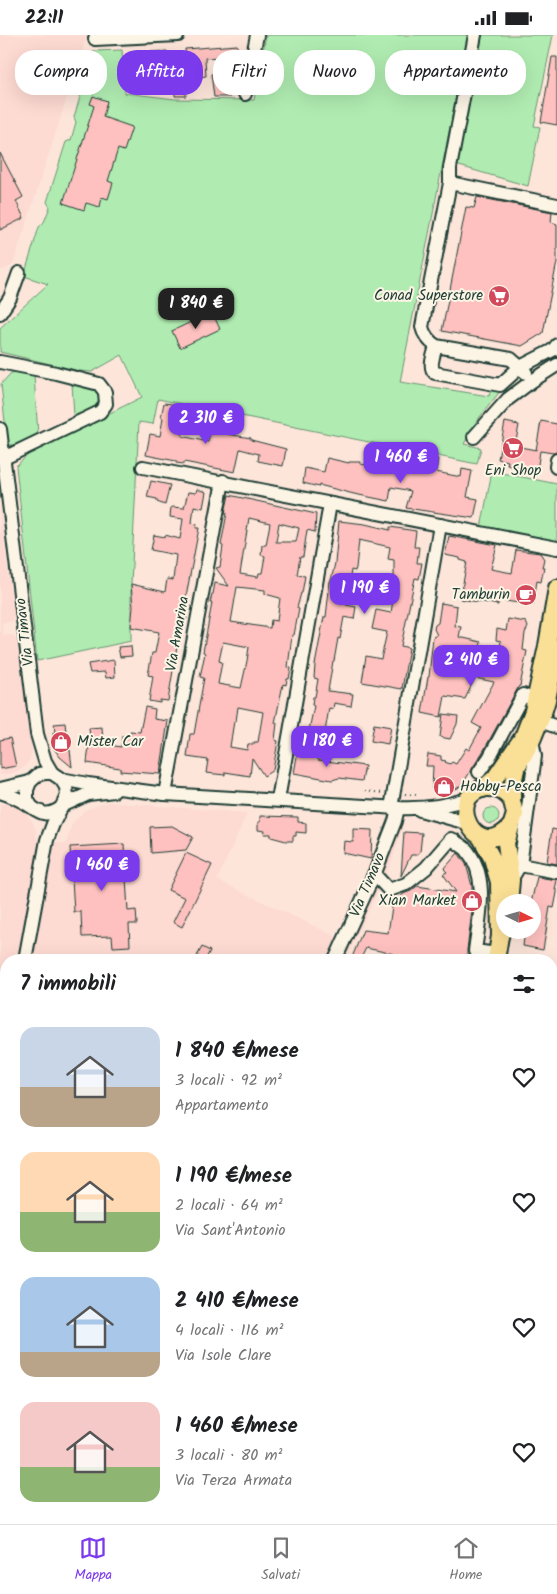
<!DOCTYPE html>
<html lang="it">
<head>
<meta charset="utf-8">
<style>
  body { margin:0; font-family:Kalam,sans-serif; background:#f2f2f2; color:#202124; height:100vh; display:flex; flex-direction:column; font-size:19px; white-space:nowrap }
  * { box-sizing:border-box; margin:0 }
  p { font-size:16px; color:#757577 }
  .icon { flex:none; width:28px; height:28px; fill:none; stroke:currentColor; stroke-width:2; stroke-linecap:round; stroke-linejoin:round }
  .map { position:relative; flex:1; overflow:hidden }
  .sheet { position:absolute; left:0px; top:919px; width:558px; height:571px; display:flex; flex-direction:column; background:#fff; border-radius:20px 20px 0 0; box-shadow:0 5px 20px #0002 }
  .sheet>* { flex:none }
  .guide { position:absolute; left:15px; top:15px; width:528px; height:45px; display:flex; gap:10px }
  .needle { width:32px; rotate:95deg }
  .buttons { position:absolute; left:496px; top:859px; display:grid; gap:10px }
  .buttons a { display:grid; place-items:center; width:45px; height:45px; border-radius:50%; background:#fff; box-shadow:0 5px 20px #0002; font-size:25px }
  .price { position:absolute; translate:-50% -42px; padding:0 11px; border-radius:10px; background:#7c3aed; color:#fff; font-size:16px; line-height:32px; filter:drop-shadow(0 1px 2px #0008) }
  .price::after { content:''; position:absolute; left:50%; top:30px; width:15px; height:11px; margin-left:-8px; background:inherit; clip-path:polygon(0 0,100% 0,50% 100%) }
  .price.current { background:#222; color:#fff }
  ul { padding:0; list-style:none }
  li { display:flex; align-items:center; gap:15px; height:125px; padding:0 20px }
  li span { display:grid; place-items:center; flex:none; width:140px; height:100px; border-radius:15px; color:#555 }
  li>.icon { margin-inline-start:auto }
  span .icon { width:60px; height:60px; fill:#fffc; stroke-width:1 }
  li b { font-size:21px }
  h2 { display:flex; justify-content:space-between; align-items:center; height:60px; padding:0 20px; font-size:21px }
  .pill { padding:0 18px; border-radius:20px; background:#fff; box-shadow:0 5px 20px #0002; font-size:18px; line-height:45px }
  .pill.current { background:#7c3aed; color:#fff }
  .status { display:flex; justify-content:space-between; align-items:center; height:35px; padding:0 25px; background:#fff; direction:ltr }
  .status svg { height:14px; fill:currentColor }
  .tab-bar { display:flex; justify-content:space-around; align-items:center; height:70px; border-top:1px solid #e0e0e0; background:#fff; font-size:14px; color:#757577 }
  .tab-bar a { display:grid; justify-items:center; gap:2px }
  .tab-bar .current { color:#7c3aed }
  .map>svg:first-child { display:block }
  .built { fill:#fddad2 }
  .green { fill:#b0ecb1; stroke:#689472 }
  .building { fill:#fec1bf; stroke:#1f3d34; fill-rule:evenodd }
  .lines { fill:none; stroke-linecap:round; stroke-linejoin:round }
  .minor-casing { stroke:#1f3d34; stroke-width:16 }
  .major-casing { stroke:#1f3d34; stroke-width:20 }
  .path { stroke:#1f3d34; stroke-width:2; stroke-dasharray:1 4; stroke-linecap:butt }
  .minor { stroke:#fcf5e5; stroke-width:12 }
  .major { stroke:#fadf96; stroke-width:16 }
  .labels { text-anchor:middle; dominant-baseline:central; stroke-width:4; stroke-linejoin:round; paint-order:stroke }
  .poi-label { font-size:15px; fill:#1f3d34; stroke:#fcf5e5; text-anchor:end }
  .street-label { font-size:15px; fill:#1f3d34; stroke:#fcf5e5 }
</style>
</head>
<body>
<div class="status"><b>22:11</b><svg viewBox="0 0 49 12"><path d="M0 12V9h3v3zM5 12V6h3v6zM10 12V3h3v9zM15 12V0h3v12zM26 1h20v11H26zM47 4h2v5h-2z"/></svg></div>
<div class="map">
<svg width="557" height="1489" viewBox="0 0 557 1489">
  <rect width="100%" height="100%" fill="#fde5da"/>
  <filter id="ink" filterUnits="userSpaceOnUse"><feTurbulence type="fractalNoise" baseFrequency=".02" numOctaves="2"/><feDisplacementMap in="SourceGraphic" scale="10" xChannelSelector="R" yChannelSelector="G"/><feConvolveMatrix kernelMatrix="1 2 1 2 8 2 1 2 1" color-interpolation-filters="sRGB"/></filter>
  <g filter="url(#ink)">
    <g class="built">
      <polygon points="0,0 87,0 13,230 0,236"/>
      <polygon points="0,474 14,583 12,586 2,588 3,601 11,600 15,602 17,605 32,716 29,726 22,734 13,738 0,740"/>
      <polygon points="107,767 247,778 217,845 339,903 373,830 387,788 404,788 391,829 345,925 6,925 6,1484 389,1484 388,1489 0,1489 0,770 11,769 23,775 32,786 35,793 37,804 66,809 72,789 85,775"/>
    </g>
    <g class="green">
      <polygon points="266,0 468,0 400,347 489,361 491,354 501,355 476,387 464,409 481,413 477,429 158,364 153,389 139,387 131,549 131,606 37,626 16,431 30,418 142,362 122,320 92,337 80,336 0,317 0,293 48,249 24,241 39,192 44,187 50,172 47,167 66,107 71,105 76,87 74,82 94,16 122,15 125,58 175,64 254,65"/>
      <polygon points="482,0 553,0 534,91 540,92 528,151 456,130"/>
      <polygon points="18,337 34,340 38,400 19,410 10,410 7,406 1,349 11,338"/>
      <path d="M72 348C86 351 105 353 96 372L74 381Z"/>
      <polygon points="492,436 557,449 557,510 481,493"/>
      <circle cx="491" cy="781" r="8"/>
    </g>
    <g class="building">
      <polygon points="237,10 239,27 235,28 238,53 237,56 230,57 230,62 214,62 211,39 223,38 221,22 205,23 206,41 189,43 189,47 185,47 186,61 175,61 174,38 149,41 150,51 126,52 125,40 130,40 128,18 167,16 167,27 186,25 185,14"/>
      <polygon points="552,22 557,22 557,90 541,87"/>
      <polygon points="93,61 107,66 103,82 132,92 124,116 118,114 108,146 113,148 108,164 102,162 100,172 86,168 84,175 63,168 94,71 90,69"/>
      <polygon points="0,118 23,162 16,166 24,183 0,195"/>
      <polygon points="477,162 552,177 551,187 557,189 557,227 543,298 522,311 442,296 466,172 474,173"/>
      <polygon points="212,277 220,294 180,313 172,296"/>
      <polygon points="164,368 180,370 179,376 187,378 182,401 208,407 211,392 223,394 222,397 227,398 227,399 251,403 251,405 286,414 283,431 258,426 259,419 240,414 235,437 184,427 184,429 176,428 176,426 146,420 150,399 160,401 163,383 161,382"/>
      <polygon points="541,386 557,389 557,417 553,418 540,416 537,436 507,430 508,426 498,424 505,387 519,390 515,411 536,415"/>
      <polygon points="414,418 438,424 436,437 461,442 462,434 472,436 467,462 478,464 474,483 406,473 411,456 391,452 389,466 354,459 319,450 319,452 303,448 305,433 324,437 327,423 349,428 349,427 360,427 360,429 380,432 380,429 399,431 401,422 413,424"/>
      <polygon points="151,446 170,450 165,470 157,467 157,464 147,462"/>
      <polygon points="197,454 206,457 203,473 194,471 192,488 197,489 196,493 199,493 184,572 187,572 185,580 187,584 184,586 182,594 180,593 168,666 160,665 160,668 149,666 153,641 148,640 152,618 155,618 159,597 131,592 133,572 131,549 165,557 167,544 173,545 176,520 151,515 154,500 165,502 165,500 180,504 183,484 170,482 171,472 184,473 188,457 196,458"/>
      <path d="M229 460 316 479 315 497 307 495 303 522H300L297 540 305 541 302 558H301L297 573 299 574 294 600H292L288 632 291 633 289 644H287L286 650 283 649 275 688H277L275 705 278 706 273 735 264 741 252 723 250 741 225 737V740L206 738 208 725 187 722 190 699H194L204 643 200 642 205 618 203 617 212 568H210L212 559H213L215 548 229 551 216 533 220 532 223 511 221 510 227 478H225ZM249 483 270 488 266 510H262L261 520 265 521 262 538H259L258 542 240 539ZM279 488 299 493 296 507H276ZM237 552 265 555V559L280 563 277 586 271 585 270 593 231 587ZM223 607 249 612 247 626 241 653 218 649 222 627 219 626ZM238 672 263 677 258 707H254V709H248L247 715 230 712 234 686H236Z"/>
      <polygon points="339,486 365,489 390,495 390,492 416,496 414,512 419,512 417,528 422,528 419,544 415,543 401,611 409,613 402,654 362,647 366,621 381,624 387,597 372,594 376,575 391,578 396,544 394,544 394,525 388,524 390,512 359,505 356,533 355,536 351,535 346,570 356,572 354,584 344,582 340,604 338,603 334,626 333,626 328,656 353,659 351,671 334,668 333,674 329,673 324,703 308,700 314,671 312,670 313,662 315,662 318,644 314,643 315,630 324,582 326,582 330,546 331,546 335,528"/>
      <polygon points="449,501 497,510 491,534 512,538 516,515 540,518 544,524 542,532 544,532 541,547 537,546 533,570 498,565 498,570 478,566 478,567 460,564 467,527 460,525 460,523 445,520"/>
      <polygon points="441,568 457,571 455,591 461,592 459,602 481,607 477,626 497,628 501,606 496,605 497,594 506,596 508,584 526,587 528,592 525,598 523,615 527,616 520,651 519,651 484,715 465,745 458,753 451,755 432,754 433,731 426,731 428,719 441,721 441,725 446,726 445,727 450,729 452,727 456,729 466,713 469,715 481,693 472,688 494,647 475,643 465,664 445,661 441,682 422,678 428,642 429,642 433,602 437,600 434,594 435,590 438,588"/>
      <polygon points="131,611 132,621 120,622 118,612"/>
      <polygon points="114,625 115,642 106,643 105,637 90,638 88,629"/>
      <polygon points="145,672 155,674 154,684 168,686 160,739 120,736 120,733 87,728 90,702 89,693 102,692 103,709 121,712 122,701 130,701 130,696 140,697"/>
      <polygon points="443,679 458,681 457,689 450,704 440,702"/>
      <polygon points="65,688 68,715 70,715 72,732 60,722 55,715 53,698 55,698 54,689"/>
      <polygon points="374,689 391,692 388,709 371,706"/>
      <polygon points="10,703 16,731 0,734 0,705"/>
      <polygon points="298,716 318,720 318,725 365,731 362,746 339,743 332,745 294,738"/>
      <polygon points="260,781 298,782 298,787 306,788 306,798 296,797 296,801 293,801 293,806 286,806 271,802 271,799 264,799 265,796 258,795 258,787 260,787"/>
      <polygon points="172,791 193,802 186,815 151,818 150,792"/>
      <polygon points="353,794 372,795 371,824 343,818 344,806 353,807"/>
      <polygon points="552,794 557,795 557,829 547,827"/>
      <polygon points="404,797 422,798 420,817 416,820 411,820 401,841"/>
      <polygon points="124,809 128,876 136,875 137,889 129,889 130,911 113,912 112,901 82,902 81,877 74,877 70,812"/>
      <polygon points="186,818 212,830 182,892 173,887 185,863 168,855"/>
      <polygon points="458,818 466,829 472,851 472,876 467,915 467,925 393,925 394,919 366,913 360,925 351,925 363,895 388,898 392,872 403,859 411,856 417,851 456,857 443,839 447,837 444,834"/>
      <polygon points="537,842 557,845 555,855 557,855 557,858 554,873 550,872 543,915 523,911 525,895 532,895 532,868 531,868"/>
      <polygon points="202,912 210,916 205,925 197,921"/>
    </g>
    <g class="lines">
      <g class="minor-casing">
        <g id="minor">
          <polyline points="96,0 95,4 178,0"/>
          <polyline points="245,59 257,0"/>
          <polyline points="450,148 557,170"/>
          <polyline points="0,278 10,263 19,238"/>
          <path d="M436 311C434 320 428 332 435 338L500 350 520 332 511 324 436 311C429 306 424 301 422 292L450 148V133L475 0"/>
          <polyline points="0,327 56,338 99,349 105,357 106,369 100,377 4,423"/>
          <polyline points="526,338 520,332 553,315 557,310"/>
          <polyline points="0,394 37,699 45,726 52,738"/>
          <polyline points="474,402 508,364 532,346 557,330"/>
          <polyline points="557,425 556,432 557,432"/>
          <polyline points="143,432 557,513"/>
          <polyline points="540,686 557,692"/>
          <polyline points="479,737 489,723 523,660 535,665"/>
          <polyline points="0,754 30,747"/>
          <path d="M0 757C10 760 21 765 30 771 42 779 47 782 61 773"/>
          <polyline points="165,759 223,446"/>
          <polyline points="278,765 330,469"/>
          <polyline points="64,770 88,759 114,756"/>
          <path d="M31 771 27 764V755L30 747 39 739 45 738H52L61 744 88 749 165 759 398 773C422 774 447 771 470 763"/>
          <polyline points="391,773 440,490"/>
          <polyline points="420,775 467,788"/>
          <polyline points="520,830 557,837"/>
          <path d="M374 839 389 855 406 849 426 833 451 804 454 805C457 808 462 811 466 814 490 842 479 883 475 916L497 919"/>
          <polyline points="511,845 520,830 525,795 535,721 532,705"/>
          <polyline points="25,925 47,805 53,789 67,761 66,752 61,744"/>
          <polyline points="335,925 376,835 395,786 398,773"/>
          <polyline points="551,977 557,978"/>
          <polyline points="0,1067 6,1032"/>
          <polyline points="551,1120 557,1101"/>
          <polyline points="550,1489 557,1474"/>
        </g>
      </g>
      <g class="major-casing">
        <g id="major">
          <polyline points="482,754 495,743 523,702 533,676 547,611 557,553"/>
          <path d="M511 791C475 831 443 759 486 753 498 752 506 757 512 766"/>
          <polyline points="480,801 492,823 499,847 500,901"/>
          <polyline points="509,868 511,845 506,808 515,779 512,766 512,753 516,734 532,705 543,678 547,665 557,613"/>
          <polyline points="496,925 500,901 504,891"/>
          <polyline points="396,1489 397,1484"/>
        </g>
      </g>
      <g class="path">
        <polyline points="365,756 383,758"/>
        <polyline points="405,759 418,760"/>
        <polyline points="551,1279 557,1278"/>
        <polyline points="416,1489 417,1484"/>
      </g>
      <use href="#minor" class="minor"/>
      <use href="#major" class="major"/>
    </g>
  </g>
  <defs>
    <g id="supermarket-disc" transform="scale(1.125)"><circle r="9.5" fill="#d1495b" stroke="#fcf5e5"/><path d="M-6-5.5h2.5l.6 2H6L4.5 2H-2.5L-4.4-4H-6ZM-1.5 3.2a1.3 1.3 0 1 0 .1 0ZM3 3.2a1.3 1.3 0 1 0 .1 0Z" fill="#fff"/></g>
    <g id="cafe-disc" transform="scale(1.125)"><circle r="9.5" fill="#d1495b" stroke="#fcf5e5"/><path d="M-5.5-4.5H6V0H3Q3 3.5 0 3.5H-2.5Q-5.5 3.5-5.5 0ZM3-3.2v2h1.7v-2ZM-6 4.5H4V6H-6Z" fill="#fff"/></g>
    <g id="shop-disc" transform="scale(1.125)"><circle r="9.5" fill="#d1495b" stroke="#fcf5e5"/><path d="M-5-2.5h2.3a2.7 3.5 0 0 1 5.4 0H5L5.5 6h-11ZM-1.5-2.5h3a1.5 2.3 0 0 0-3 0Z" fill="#fff"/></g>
  </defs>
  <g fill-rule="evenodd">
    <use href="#supermarket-disc" x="499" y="261"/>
    <use href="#supermarket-disc" x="513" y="413"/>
    <use href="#cafe-disc" x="526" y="560"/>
    <use href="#shop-disc" x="61" y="707"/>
    <use href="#shop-disc" x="444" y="752"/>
    <use href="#shop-disc" x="472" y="866"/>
  </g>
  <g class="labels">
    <g class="poi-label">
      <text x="483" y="261">Conad Superstore</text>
      <text x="513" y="436" text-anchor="middle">Eni Shop</text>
      <text x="510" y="560">Tamburin</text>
      <text x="77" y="707" text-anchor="start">Mister Car</text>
      <text x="460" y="752" text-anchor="start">Hobby-Pesca</text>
      <text x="456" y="866">Xian Market</text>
    </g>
    <g class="street-label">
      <text transform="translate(25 597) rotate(-97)">Via Timavo</text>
      <text transform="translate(178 599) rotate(-80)">Via Amarina</text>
      <text transform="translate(368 850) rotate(-67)">Via Timavo</text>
    </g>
  </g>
</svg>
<div class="buttons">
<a><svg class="needle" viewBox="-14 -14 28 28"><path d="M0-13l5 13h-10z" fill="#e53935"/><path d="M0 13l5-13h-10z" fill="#757577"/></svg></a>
</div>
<b class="price current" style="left:196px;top:295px">1 840 €</b>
<b class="price" style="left:206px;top:410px">2 310 €</b>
<b class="price" style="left:401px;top:449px">1 460 €</b>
<b class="price" style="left:365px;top:580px">1 190 €</b>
<b class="price" style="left:471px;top:652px">2 410 €</b>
<b class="price" style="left:327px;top:733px">1 180 €</b>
<b class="price" style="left:102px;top:857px">1 460 €</b>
<div class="guide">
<a class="pill">Compra</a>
<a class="pill current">Affitta</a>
<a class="pill">Filtri</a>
<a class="pill">Nuovo</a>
<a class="pill">Appartamento</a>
</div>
<section class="sheet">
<h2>7 immobili<svg class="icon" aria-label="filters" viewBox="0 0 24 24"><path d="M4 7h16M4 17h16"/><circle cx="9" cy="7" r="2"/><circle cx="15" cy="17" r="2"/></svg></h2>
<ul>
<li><span style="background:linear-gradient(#c9d6e8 60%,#b9a48a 0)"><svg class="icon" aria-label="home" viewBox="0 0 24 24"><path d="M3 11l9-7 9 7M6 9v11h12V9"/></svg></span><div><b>1 840 €/mese</b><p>3 locali · 92 m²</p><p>Appartamento</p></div><svg class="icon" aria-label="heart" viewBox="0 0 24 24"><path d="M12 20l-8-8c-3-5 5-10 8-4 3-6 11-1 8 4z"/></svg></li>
<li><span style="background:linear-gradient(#ffd9b3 60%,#8fb573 0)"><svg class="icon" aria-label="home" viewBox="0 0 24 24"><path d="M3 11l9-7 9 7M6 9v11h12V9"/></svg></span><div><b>1 190 €/mese</b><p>2 locali · 64 m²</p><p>Via Sant'Antonio</p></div><svg class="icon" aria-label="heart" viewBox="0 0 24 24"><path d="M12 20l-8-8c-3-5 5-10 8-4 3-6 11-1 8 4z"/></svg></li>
<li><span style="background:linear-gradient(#a9c7e8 75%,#b9a48a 0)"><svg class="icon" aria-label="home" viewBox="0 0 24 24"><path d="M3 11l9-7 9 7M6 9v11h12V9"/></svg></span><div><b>2 410 €/mese</b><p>4 locali · 116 m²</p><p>Via Isole Clare</p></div><svg class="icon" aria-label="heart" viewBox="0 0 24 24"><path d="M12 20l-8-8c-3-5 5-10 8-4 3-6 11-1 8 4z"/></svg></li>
<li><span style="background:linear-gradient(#f6c9c9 65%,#8fb573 0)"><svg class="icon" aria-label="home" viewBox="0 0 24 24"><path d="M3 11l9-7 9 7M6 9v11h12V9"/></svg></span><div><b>1 460 €/mese</b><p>3 locali · 80 m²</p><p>Via Terza Armata</p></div><svg class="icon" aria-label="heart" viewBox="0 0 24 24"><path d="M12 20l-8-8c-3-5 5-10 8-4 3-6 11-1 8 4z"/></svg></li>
</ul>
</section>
</div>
<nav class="tab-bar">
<a class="current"><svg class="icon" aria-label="map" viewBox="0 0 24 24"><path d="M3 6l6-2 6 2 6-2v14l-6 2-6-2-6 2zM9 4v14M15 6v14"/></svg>Mappa</a>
<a><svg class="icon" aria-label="saved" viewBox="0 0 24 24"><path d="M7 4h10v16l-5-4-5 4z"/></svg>Salvati</a>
<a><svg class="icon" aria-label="home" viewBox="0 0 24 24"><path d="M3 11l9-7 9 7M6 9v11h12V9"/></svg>Home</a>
</nav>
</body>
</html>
